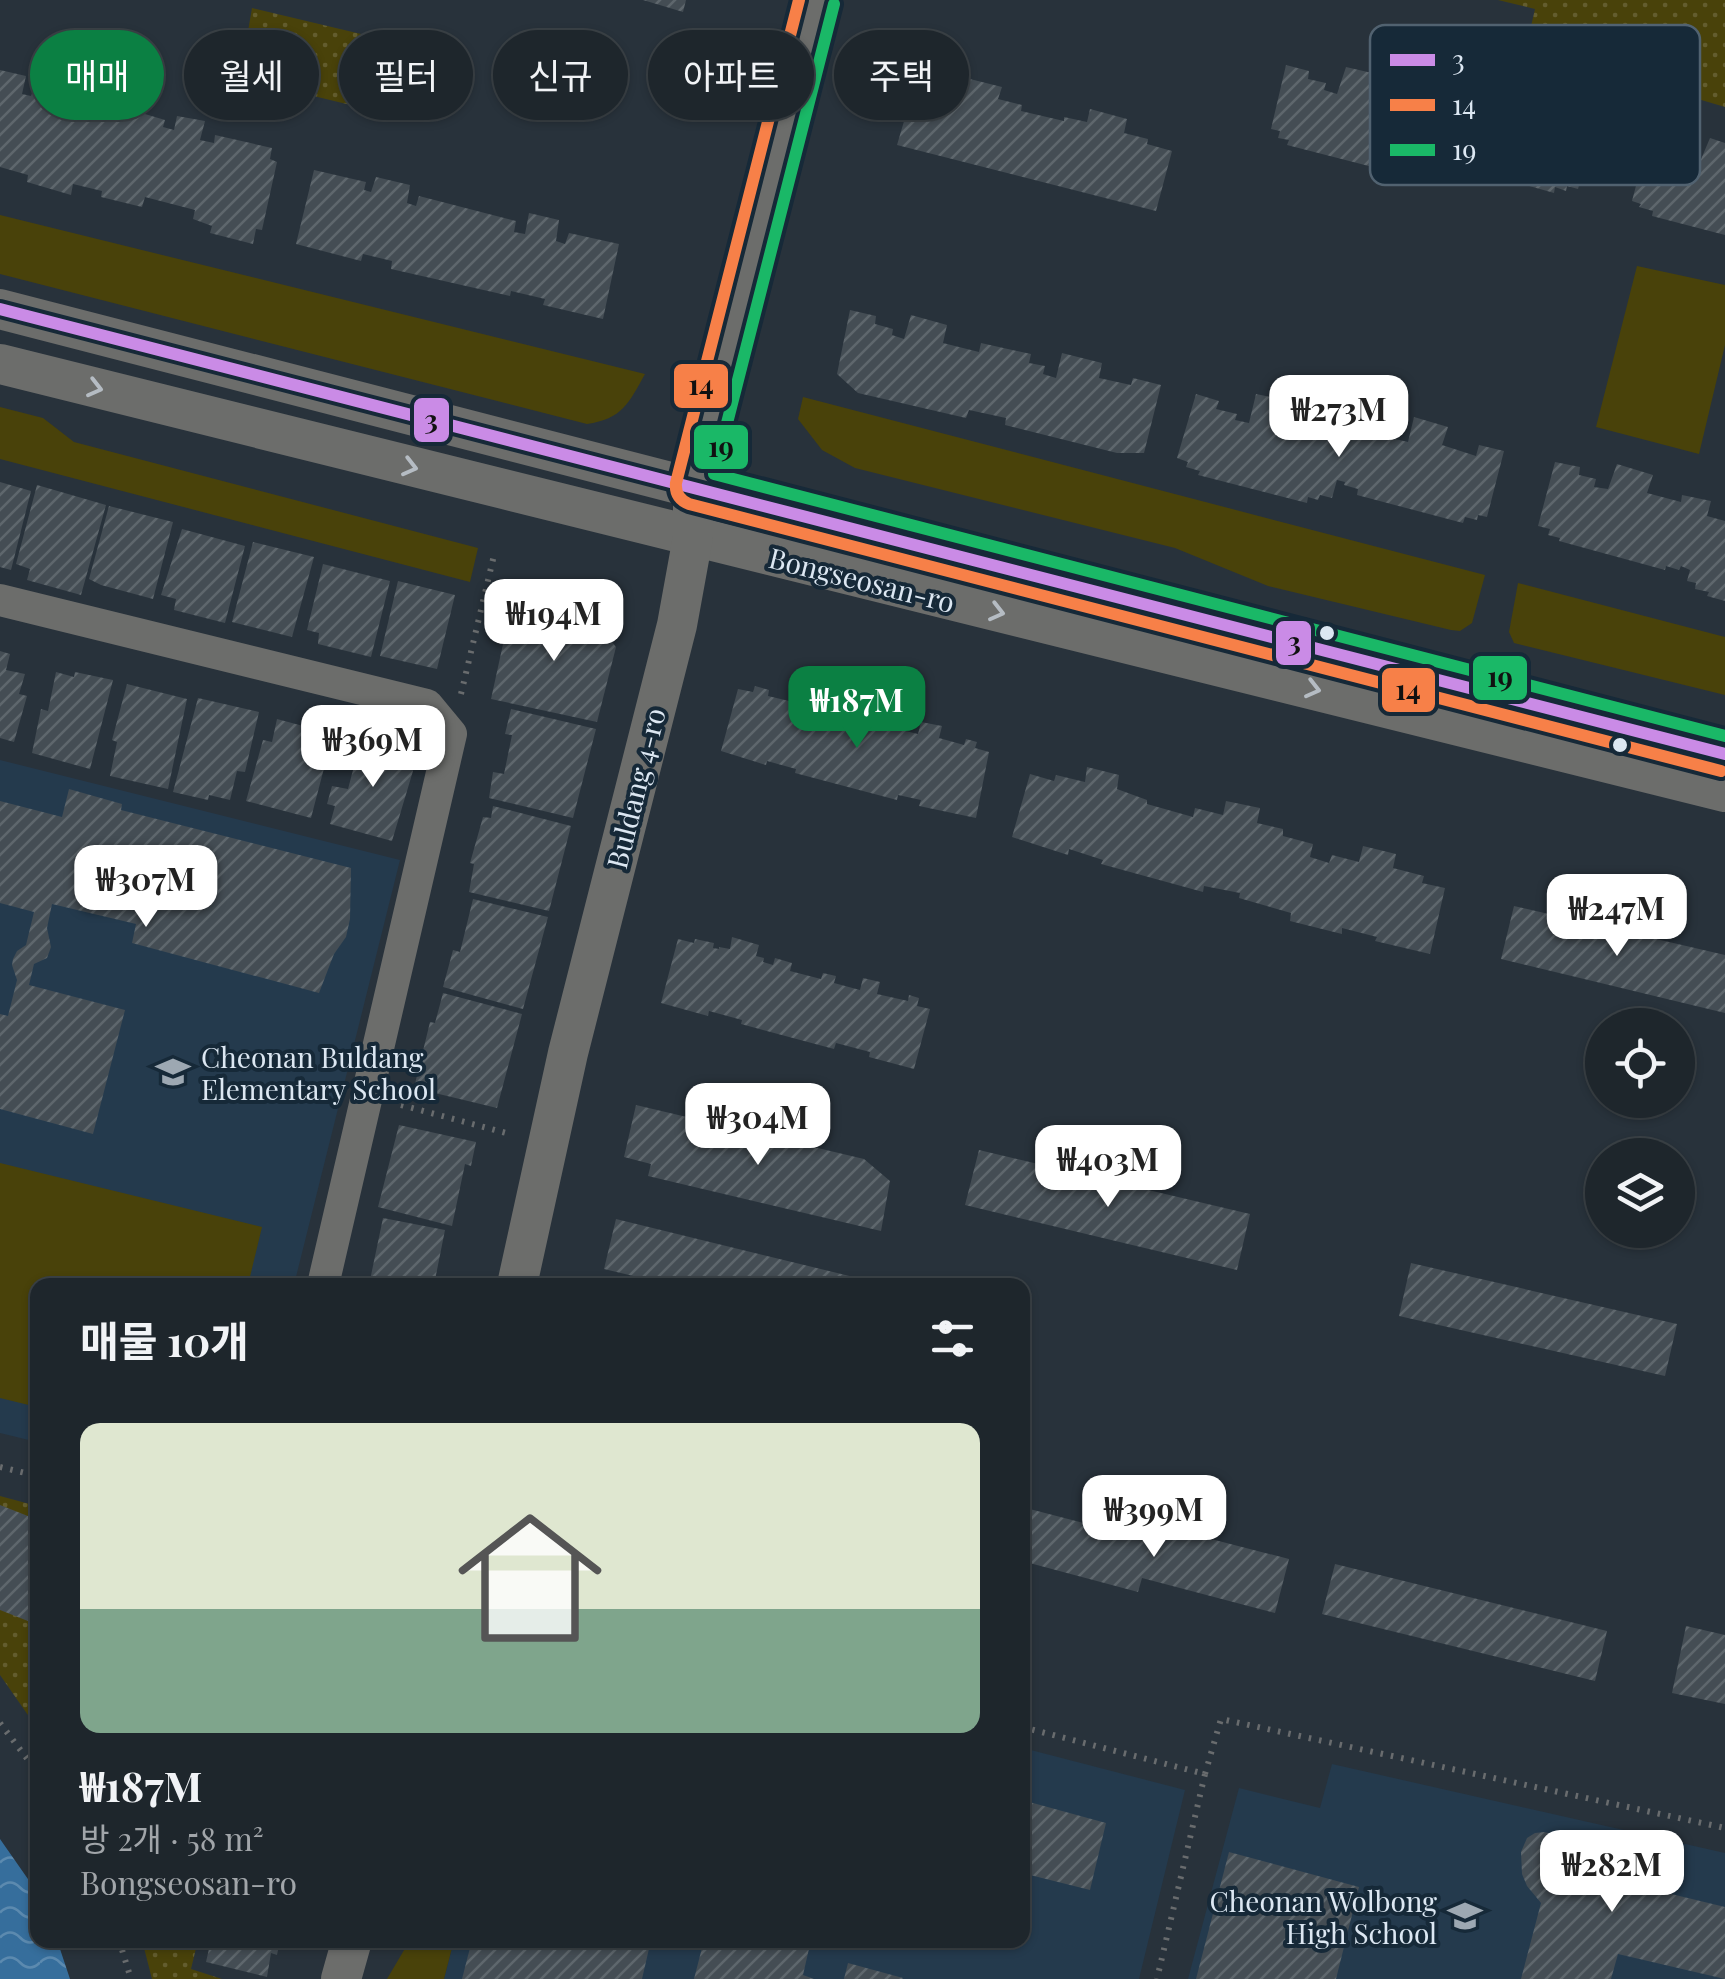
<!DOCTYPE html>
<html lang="ko">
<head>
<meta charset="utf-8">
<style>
  body { margin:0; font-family:"Playfair Display","Noto Sans KR",serif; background:#2b3238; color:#f1f3f6; height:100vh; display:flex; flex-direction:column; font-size:38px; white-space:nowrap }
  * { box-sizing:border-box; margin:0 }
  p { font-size:32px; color:#a1a5a9 }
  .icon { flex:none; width:55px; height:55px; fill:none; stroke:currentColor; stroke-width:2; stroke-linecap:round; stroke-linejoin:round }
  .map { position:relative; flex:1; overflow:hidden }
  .side { position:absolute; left:30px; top:1278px; width:1000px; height:670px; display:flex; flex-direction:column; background:#1e262c; border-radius:20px; box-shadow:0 2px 8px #0004,0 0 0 2px #3c4348 }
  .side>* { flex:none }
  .banner { position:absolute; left:30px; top:30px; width:1000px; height:90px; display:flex; gap:20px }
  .tools { position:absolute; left:1585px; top:1008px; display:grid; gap:20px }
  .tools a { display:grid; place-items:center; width:110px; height:110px; border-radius:50%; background:#1e262c; box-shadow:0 2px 8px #0004,0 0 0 2px #3c4348; font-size:50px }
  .price { position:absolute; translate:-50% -85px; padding:0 22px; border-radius:20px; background:#fff; color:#222; font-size:32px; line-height:65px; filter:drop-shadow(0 2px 5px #0008) }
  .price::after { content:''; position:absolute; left:50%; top:60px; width:30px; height:22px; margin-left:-15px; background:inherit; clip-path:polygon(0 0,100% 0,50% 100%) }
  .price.on { background:#0b8043; color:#fff }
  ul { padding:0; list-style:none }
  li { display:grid; align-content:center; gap:20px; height:530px; padding:0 50px }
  li span { display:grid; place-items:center; height:310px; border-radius:20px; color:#555 }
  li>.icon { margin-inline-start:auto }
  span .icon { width:180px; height:180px; fill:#fffc; stroke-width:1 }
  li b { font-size:42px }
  h2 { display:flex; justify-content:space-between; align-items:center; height:120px; padding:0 50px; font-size:42px }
  .tag { padding:0 35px; border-radius:45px; background:#1e262c; box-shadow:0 2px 8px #0004,0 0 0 2px #3c4348; font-size:35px; line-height:90px }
  .tag.on { background:#0b8043; color:#fff }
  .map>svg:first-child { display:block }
  .built { fill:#243a4d }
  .grass { fill:#49420a }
  .park { fill:url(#park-dots) }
  .water { fill:url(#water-waves) }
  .building { fill:url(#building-hatch) }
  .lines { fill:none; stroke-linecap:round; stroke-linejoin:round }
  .path { stroke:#696c6e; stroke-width:6; stroke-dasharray:2.5 8; stroke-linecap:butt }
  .minor { stroke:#6c6d6b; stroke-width:32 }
  .tertiary { stroke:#6c6d6b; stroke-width:40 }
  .bus-1-casing { stroke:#162938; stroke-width:20 }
  .bus-2-casing { stroke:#162938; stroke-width:20 }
  .bus-3-casing { stroke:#162938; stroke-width:20 }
  .bus-1 { stroke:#ca8be6; stroke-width:12 }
  .bus-2 { stroke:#f78048; stroke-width:12 }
  .bus-3 { stroke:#1ab867; stroke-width:12 }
  .oneway { stroke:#b5bcc3 }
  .bus-dot { fill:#dce7f2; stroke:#162938; stroke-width:4 }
  .labels { text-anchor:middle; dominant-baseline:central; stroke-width:8; stroke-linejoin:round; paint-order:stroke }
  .street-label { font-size:28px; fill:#dce7f2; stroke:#162938 }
  .poi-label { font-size:28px; fill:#dce7f2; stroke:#162938; text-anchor:start }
  .key { fill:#162938; stroke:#516270; stroke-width:2.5 }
  .key-label { font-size:28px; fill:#dce7f2 }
  .line-badge { stroke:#162938; stroke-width:4 }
  .pale-badge-label { font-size:28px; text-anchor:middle; font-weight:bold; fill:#111 }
</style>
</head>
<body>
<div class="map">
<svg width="1725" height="1979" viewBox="0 0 1725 1979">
  <defs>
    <pattern id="park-dots" width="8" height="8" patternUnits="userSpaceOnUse" patternTransform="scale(2.5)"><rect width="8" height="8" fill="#49420a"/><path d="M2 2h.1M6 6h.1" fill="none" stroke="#635d2e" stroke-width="1.8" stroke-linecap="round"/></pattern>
    <pattern id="water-waves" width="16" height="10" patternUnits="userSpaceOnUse" patternTransform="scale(2.5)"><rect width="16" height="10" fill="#366e9c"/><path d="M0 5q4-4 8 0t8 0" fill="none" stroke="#5c8aaf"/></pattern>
    <pattern id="building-hatch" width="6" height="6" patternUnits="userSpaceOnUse" patternTransform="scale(2.5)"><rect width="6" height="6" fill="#444d54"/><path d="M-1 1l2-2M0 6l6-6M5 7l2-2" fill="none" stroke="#5e676d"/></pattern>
  </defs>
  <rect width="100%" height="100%" fill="#28323b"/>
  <g class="built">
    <polygon points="0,760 400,860 294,1285 38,1285 37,1442 0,1433"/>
    <polygon points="1023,1748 1185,1790 1139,1979 444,1979 454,1940 1022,1940"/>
    <polygon points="1332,1764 1725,1853 1725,1979 1188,1979 1239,1788 1320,1808"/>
  </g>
  <g class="grass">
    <path d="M0 215 645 374C629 403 622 419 587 424L0 274Z"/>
    <polygon points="1637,266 1725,285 1725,345 1699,454 1596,427"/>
    <polygon points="803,397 1485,575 1472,623 1460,631 1451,630 1268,586 1175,548 855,468 822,450 798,419"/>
    <polygon points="0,407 43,418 74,442 478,548 470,582 0,459"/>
    <polygon points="1518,583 1725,637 1725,695 1514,643 1509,632"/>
    <polygon points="0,1163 262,1227 248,1285 38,1285 37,1407 0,1398"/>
    <polygon points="410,1940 454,1940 444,1979 387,1979"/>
  </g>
  <g class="park">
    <polygon points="1498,0 1725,0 1725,107 1526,48 1535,9"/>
    <polygon points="252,8 382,39 367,109 240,78"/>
    <polygon points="0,1496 37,1506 37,1728 0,1675"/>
    <polygon points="142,1940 198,1940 191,1969 222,1979 152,1979"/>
  </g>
  <polygon class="water" points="0,1839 37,1892 38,1940 57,1940 70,1979 0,1979"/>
  <g class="building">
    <polygon points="643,0 686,0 683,12"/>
    <polygon points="1286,65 1309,71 1308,79 1326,83 1324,90 1337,94 1346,67 1385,76 1379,96 1409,106 1412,97 1436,102 1443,84 1467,90 1464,101 1498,110 1503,86 1537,97 1531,117 1567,128 1569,117 1596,123 1578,189 1567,186 1566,191 1555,187 1554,193 1443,162 1444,158 1434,156 1434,151 1425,149 1422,167 1411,165 1409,171 1398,167 1396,173 1287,145 1289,140 1278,138 1280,131 1271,129"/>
    <polygon points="0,70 26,76 22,94 31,96 33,90 95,108 95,112 105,114 108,103 165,120 163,127 174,130 177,116 205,121 200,140 214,143 215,135 272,148 270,159 277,162 262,230 256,229 253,244 210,233 212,226 193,219 195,210 145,197 142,207 101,197 102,191 73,184 71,195 27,182 28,175 0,167"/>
    <polygon points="962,77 1002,87 998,99 1022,105 1021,111 1064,121 1064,117 1087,122 1090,109 1127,119 1124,133 1148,139 1147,144 1172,151 1156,211 897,145 915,84 931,88 932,83 958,90"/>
    <polygon points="1650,132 1675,140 1673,150 1688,154 1686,161 1699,164 1710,138 1725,143 1725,235 1652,216 1653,211 1639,207 1641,204 1632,201"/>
    <polygon points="314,170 366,182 364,190 371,192 376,177 410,185 407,203 416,206 419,196 516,221 514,232 525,234 529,213 559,220 556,241 565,244 569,233 619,244 603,319 543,305 545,299 511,291 510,296 391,269 392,261 363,254 361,261 296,244"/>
    <polygon points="850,310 876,316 875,324 893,329 892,335 904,339 911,315 947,325 943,343 979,352 981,343 1031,354 1029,363 1045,366 1043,374 1056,378 1062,353 1102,363 1099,378 1131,385 1133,378 1161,385 1144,453 1117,453 1005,425 1006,418 969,410 966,418 858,393 837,374"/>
    <polygon points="1196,394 1219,401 1216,409 1237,414 1235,420 1249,423 1256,394 1294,402 1287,428 1320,437 1323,428 1346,434 1349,416 1375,421 1374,429 1393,434 1391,438 1408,442 1414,417 1448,427 1442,445 1476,456 1479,445 1504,451 1487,517 1478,515 1477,520 1465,517 1463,523 1357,495 1358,489 1344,485 1345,482 1337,480 1332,498 1320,495 1318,500 1308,497 1307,503 1198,475 1200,471 1186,467 1188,462 1177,458"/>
    <polygon points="1555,462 1580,467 1579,475 1596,479 1594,487 1608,489 1617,464 1653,475 1647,493 1681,502 1682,495 1711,501 1707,516 1725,521 1725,601 1707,596 1709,592 1695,589 1696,583 1687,581 1690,570 1681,566 1679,570 1666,566 1665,570 1559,541 1560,538 1548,535 1550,529 1538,526"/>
    <polygon points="0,482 31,491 11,570 0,567"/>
    <polygon points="37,485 106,505 81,595 27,580 30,569 16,564"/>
    <polygon points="109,506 173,522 153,599 101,585 89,579"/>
    <polygon points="182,529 245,546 225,623 174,610 176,599 161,595"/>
    <polygon points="253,542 314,557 292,637 232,622"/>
    <polygon points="323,564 390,581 371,657 318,644 319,633 307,630"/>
    <polygon points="398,581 455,595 437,669 380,656"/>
    <polygon points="512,603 599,625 616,647 597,722 491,699"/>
    <polygon points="0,651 10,654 6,670 25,674 19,694 27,696 14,742 0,738"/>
    <polygon points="56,672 74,677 75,672 113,680 90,769 32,753 41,709 48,711"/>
    <polygon points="127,684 187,699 168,789 110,776 117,742 112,740"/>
    <polygon points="755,686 769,690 768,696 789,701 792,690 814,695 811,707 835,713 837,708 848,711 847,716 886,726 887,720 899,723 897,729 918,734 921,722 942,726 939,738 964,745 966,739 977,742 975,748 989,752 976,818 919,806 921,800 898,795 897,800 795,773 796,769 767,761 766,765 721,751 738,689 753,692"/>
    <polygon points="198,698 259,712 245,772 237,771 230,800 209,795 208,800 173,792"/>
    <polygon points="511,709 596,729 573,818 489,798 493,772 504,774 512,735 505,734"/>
    <polygon points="277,719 333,734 311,818 246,801 263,740 272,742"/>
    <polygon points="362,736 400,745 413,771 392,841 330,824 335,806 327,804 332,786 348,789"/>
    <polygon points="1087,767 1119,775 1117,789 1147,800 1147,804 1193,817 1195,808 1223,815 1226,801 1260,808 1257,823 1283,829 1283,836 1313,844 1310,857 1329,863 1332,855 1359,862 1363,846 1396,854 1393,868 1424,876 1422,883 1445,888 1430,954 1375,941 1377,937 1342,928 1342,934 1290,921 1291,913 1239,898 1240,893 1204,886 1203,892 1101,864 1103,860 1069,849 1068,855 1012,837 1030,774 1054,781 1056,775 1085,782"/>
    <polygon points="69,789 122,804 121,810 351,868 350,919 346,937 334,954 319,993 132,943 136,924 52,904 47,928 51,947 47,958 34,964 29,985 125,1010 93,1134 0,1109 0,1014 8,1016 17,980 12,965 13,959 17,951 26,945 34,912 0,903 0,801 62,817"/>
    <polygon points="493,806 571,826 549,911 469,892 474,864 470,863 483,817 491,818"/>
    <polygon points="473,899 548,917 523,1009 443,987 453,950 460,952"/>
    <polygon points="1514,906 1725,955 1725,1013 1501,959"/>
    <polygon points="732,937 759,945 756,956 764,958 763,962 773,965 775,958 792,963 790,971 821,979 823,973 836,976 834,983 860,990 863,978 880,982 877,994 908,1001 909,995 919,998 917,1006 930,1009 914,1069 869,1057 870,1052 836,1043 834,1049 741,1024 742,1020 709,1011 708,1016 661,1003 678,939 694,943 695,939 714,943 713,948 719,949 719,947 730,949"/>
    <polygon points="443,993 522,1014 497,1108 414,1088 430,1022 435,1023"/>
    <polygon points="636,1105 864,1159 890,1181 881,1231 648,1176 651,1164 624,1157"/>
    <polygon points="399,1125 476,1142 471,1166 465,1164 452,1226 378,1207"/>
    <polygon points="979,1150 1250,1214 1237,1270 965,1205"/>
    <polygon points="383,1218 445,1230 434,1285 369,1285"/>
    <polygon points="616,1219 870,1281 869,1285 671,1285 604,1269"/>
    <polygon points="1411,1263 1677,1324 1665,1376 1399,1316"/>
    <polygon points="0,1505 38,1520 38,1625 0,1610"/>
    <polygon points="1022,1507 1149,1540 1153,1524 1289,1559 1275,1613 1142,1578 1138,1592 1022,1561"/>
    <polygon points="1335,1564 1607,1631 1595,1681 1322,1614"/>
    <polygon points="1686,1626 1725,1635 1725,1704 1672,1693"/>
    <polygon points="1022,1800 1106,1823 1090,1890 1022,1873"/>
    <polygon points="1544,1832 1562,1836 1574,1843 1665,1866 1659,1891 1725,1907 1725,1979 1618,1954 1611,1979 1521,1979 1541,1903 1527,1886 1522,1874 1521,1852 1527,1838 1535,1833"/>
    <polygon points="1229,1852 1359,1887 1336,1979 1196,1979"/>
    <polygon points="211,1940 280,1940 277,1955 271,1953 267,1977 206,1962"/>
    <polygon points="472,1940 651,1940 642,1979 462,1979"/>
    <polygon points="704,1940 811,1940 803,1975 814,1979 694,1979"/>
    <polygon points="848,1963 903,1978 902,1979 844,1979"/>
  </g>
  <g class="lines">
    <g class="path">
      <polyline points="461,694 495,551"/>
      <polyline points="401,1105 510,1134"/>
      <polyline points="0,1467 38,1476"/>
      <polyline points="0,1723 38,1773"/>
      <polyline points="1022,1727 1205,1774 1157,1979"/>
      <polyline points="1205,1774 1221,1719 1725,1828"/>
      <polyline points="119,1940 131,1979"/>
    </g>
    <polyline class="minor" points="0,600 427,705 451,734 323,1285"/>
    <g class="tertiary">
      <polyline points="0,309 1725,754"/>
      <polyline points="0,364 1725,792"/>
      <polyline points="517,1285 568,1053 677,625 693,537 693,487 817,0"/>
      <polyline points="341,1979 352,1940"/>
    </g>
    <g class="bus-1-casing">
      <polyline id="bus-1" points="0,309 1725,754"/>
    </g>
    <g class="bus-2-casing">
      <path id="bus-2" d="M799 0 676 483C675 493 679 500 689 504L1721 771"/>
    </g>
    <g class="bus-3-casing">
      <polyline id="bus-3" points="834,4 714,474 1725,736"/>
    </g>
    <use href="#bus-1" class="bus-1"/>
    <use href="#bus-2" class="bus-2"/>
    <use href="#bus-3" class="bus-3"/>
  </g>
  <defs><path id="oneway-chevron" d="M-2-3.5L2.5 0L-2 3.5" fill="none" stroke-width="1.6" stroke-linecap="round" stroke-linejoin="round" transform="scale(2.5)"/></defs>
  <g class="oneway">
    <use href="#oneway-chevron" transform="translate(95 388) rotate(14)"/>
    <use href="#oneway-chevron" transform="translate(410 467) rotate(14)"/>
    <use href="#oneway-chevron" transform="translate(997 612) rotate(14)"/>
    <use href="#oneway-chevron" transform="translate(1313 689) rotate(14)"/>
  </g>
  <defs>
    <g id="school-bare" transform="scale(2.7)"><path d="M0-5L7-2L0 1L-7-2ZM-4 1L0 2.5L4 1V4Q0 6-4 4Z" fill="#9da8b2" stroke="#162938" stroke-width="2.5" paint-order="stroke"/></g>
  </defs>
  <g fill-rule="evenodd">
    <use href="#school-bare" x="173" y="1072"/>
    <use href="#school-bare" x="1465" y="1916"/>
  </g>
  <g class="bus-dot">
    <circle cx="1327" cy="633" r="9"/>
    <circle cx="1620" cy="745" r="9"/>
  </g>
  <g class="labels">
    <g class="street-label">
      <text transform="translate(862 579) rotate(14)">Bongseosan-ro</text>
      <text transform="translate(635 788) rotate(-76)">Buldang 4-ro</text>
    </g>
    <g class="poi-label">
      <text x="201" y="1056">Cheonan Buldang<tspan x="201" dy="32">Elementary School</tspan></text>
      <text x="1437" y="1900" text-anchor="end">Cheonan Wolbong<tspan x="1437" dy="32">High School</tspan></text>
    </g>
  </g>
  <rect x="1370" y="25" width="330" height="160" rx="15" class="key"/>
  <rect x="1390" y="54" width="45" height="12" fill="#ca8be6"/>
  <rect x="1390" y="99" width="45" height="12" fill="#f78048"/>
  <rect x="1390" y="144" width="45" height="12" fill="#1ab867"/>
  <g class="key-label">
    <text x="1452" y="70">3</text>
    <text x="1452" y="115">14</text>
    <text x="1452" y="160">19</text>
  </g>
  <g class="line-badge">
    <rect x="672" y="362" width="58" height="48" rx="10" fill="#f78048"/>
    <rect x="412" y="396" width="39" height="48" rx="10" fill="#ca8be6"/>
    <rect x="692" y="423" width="58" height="48" rx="10" fill="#1ab867"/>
    <rect x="1274" y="619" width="39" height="48" rx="10" fill="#ca8be6"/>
    <rect x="1471" y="654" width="58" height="48" rx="10" fill="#1ab867"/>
    <rect x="1380" y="666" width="57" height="48" rx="10" fill="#f78048"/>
  </g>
  <g class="pale-badge-label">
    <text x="701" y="395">14</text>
    <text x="431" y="430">3</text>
    <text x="721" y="457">19</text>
    <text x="1294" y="652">3</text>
    <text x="1500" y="687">19</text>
    <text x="1408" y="700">14</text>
  </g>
</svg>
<div class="tools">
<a><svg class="icon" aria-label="locate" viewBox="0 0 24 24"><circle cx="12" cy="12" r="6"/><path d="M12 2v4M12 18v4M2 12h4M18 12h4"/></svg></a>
<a><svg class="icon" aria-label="layers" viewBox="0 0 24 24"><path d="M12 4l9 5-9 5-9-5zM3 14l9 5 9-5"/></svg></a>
</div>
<b class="price" style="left:1339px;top:460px">₩273M</b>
<b class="price" style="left:554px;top:664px">₩194M</b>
<b class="price on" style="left:857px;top:751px">₩187M</b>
<b class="price" style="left:373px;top:790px">₩369M</b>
<b class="price" style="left:146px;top:930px">₩307M</b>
<b class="price" style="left:1617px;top:959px">₩247M</b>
<b class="price" style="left:758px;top:1168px">₩304M</b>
<b class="price" style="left:1108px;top:1210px">₩403M</b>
<b class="price" style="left:1154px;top:1560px">₩399M</b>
<b class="price" style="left:1612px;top:1915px">₩282M</b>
<div class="banner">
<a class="tag on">매매</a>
<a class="tag">월세</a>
<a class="tag">필터</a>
<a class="tag">신규</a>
<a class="tag">아파트</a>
<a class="tag">주택</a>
</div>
<section class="side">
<h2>매물 10개<svg class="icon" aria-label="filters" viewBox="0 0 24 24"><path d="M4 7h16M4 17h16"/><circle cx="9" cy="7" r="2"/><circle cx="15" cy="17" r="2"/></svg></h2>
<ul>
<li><span style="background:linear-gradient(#dfe7d0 60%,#7fa58c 0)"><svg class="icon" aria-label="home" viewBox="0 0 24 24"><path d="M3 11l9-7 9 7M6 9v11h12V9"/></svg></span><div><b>₩187M</b><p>방 2개 · 58 m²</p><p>Bongseosan-ro</p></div></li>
</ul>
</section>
</div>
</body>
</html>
